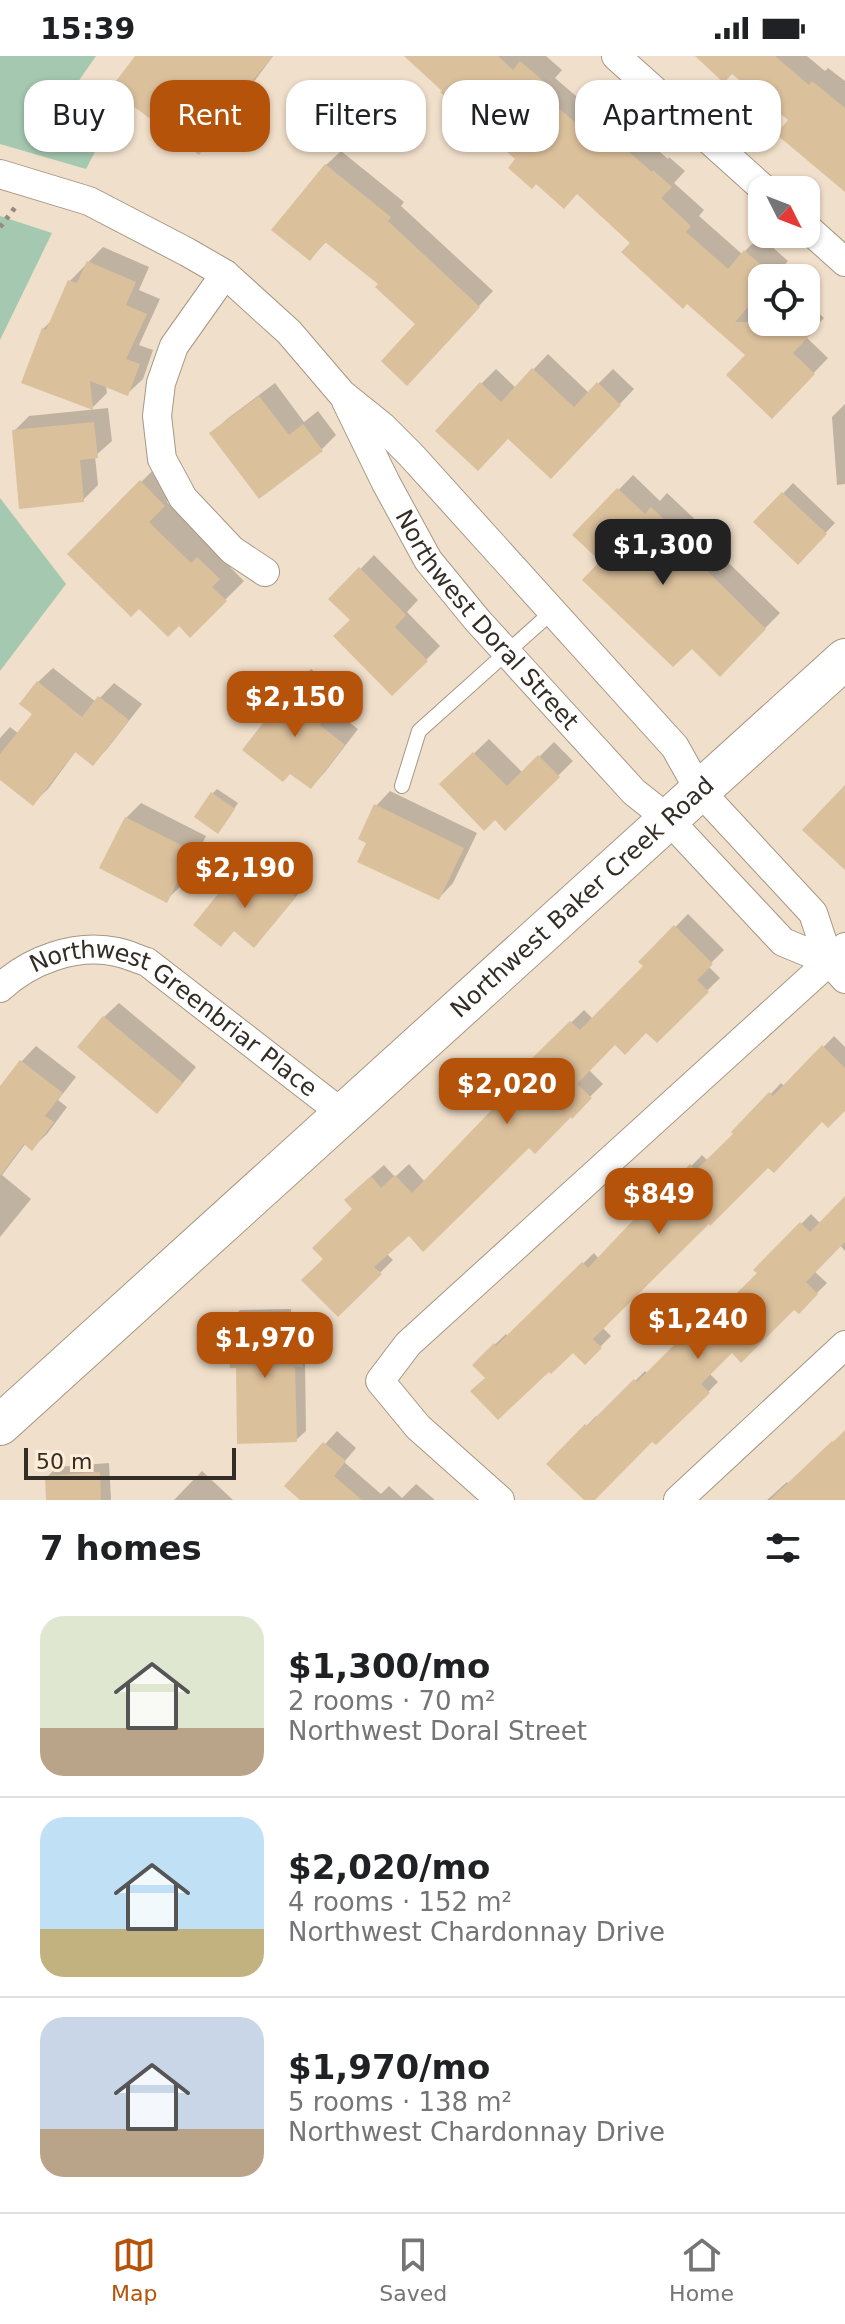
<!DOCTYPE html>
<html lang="en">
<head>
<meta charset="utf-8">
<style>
  body { margin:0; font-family:"DejaVu Sans",sans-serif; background:#f2f2f2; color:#202124; height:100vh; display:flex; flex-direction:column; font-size:30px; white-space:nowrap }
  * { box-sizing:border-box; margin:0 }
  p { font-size:26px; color:#757577 }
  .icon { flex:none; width:44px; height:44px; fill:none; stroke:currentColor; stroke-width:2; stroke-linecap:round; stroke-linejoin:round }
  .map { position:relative; height:1444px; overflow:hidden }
  .panel { display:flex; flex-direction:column; background:#fff; flex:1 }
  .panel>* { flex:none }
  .guide { position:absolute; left:24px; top:24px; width:798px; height:72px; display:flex; gap:16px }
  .needle { width:52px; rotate:132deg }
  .tools { position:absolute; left:748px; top:120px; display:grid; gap:16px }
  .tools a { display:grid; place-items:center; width:72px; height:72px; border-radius:16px; background:#fff; box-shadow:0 2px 6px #0004; font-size:40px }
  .scale { position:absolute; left:24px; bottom:20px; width:212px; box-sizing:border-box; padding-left:8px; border:4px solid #332d25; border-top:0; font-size:22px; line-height:28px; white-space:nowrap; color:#332d25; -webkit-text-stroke:6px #feedd7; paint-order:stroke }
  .price { position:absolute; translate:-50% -68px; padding:0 18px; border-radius:16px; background:#b45309; color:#fff; font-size:26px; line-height:52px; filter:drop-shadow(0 2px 4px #0008) }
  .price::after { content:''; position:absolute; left:50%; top:48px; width:24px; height:18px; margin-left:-12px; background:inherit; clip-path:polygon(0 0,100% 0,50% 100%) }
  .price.on { background:#222; color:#fff }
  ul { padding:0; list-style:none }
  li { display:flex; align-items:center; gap:24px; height:200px; padding:0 40px }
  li+li { border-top:2px solid #e0e0e0 }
  li span { display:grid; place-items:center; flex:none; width:224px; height:160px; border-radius:24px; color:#555 }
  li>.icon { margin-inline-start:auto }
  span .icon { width:96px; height:96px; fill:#fffc; stroke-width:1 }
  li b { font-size:34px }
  h2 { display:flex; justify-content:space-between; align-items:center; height:96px; padding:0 40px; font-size:34px }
  .tag { padding:0 28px; border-radius:24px; background:#fff; box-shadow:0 2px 6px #0004; font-size:28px; line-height:72px }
  .tag.on { background:#b45309; color:#fff }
  .status { display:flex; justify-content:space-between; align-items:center; height:56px; padding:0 40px; background:#fff; direction:ltr }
  .status svg { height:22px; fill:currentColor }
  .dock { display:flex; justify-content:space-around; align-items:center; height:112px; border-top:2px solid #e0e0e0; background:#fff; font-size:22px; color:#757577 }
  .dock a { display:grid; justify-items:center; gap:4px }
  .dock .on { color:#b45309 }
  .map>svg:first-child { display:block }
  .green { fill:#a5c8b0 }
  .shadow { fill:#0003 }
  .building { fill:#dbc09c }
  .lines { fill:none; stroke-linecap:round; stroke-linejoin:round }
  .service-casing { stroke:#a69783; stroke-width:16 }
  .minor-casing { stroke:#a69783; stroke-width:30 }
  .secondary-casing { stroke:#a69783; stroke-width:42 }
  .path { stroke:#978b7c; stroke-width:5; stroke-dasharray:4 6; stroke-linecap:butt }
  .service { stroke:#fff; stroke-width:14 }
  .minor { stroke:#fff; stroke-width:28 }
  .secondary { stroke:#fff; stroke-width:40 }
  .labels { text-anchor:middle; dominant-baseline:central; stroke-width:6; stroke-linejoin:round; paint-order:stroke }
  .street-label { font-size:24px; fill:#332d25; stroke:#feedd7 }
</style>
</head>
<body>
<div class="status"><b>15:39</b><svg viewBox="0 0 49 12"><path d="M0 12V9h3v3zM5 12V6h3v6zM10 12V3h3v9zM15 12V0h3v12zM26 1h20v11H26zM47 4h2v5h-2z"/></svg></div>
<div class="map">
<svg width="845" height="1444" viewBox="0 0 845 1444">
  <rect width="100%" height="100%" fill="#f0dfca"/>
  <g class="green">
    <polygon points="0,0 96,0 73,33 111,65 86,113 0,88"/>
    <polygon points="0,160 52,177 0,284"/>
    <polygon points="0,442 66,528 0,615"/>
  </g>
  <g class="shadow">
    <polygon points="138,0 273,0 213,81 199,96"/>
    <polygon points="407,0 546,0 562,14 555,22 590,52 599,43 668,103 669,101 685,115 674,127 704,154 699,160 742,198 760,180 788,205 777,218 781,222 762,222 762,266 806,266 806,245 824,262 806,281 828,302 787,345 748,299 578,136 518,103"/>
    <polygon points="698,0 807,0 825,15 828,12 845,25 845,135 790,64 733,16"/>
    <polygon points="341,95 404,146 401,150 493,235 421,312 418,268 380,228 327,185 310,202 326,109"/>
    <polygon points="103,191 149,211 139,234 160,243 139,289 153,294 143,323 128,337 106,329 107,337 93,351 43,273 53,263 70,225"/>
    <polygon points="548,298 589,337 613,313 634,333 551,421 481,328 496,313 516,332"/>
    <polygon points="275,327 304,366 318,355 336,379 322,393 212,377 227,363"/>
    <polygon points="845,348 845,428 837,429 832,361"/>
    <polygon points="108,352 112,385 95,400 98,429 83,444 14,375 29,360"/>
    <polygon points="160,407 183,429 167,446 211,489 237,503 230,511 244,525 190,579 179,567 139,550 70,498"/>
    <polygon points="633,419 660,445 667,437 702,470 696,475 780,557 720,618 575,479"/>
    <polygon points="793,427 835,467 798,506 756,466"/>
    <polygon points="374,499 418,544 407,556 440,590 392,638 353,564 331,543"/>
    <polygon points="53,612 96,646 114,627 142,648 107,693 93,708 76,695 48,733 33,747 0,722 0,682 10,671 19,678 35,657 38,626"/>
    <polygon points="311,613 345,639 333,654 358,673 325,716 311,731 296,628"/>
    <polygon points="489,683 523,717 554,686 573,705 505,772 495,762 442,728"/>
    <polygon points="217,733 238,747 222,771 213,737"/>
    <polygon points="390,735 477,777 453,827 439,842 369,787 376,750"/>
    <polygon points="141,747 206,780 181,830 166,844 126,762"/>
    <polygon points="277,800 309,825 268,874 235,874 232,825 246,810 258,820"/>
    <polygon points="688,858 724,894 708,910 720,922 657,984 647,974 615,987 589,1014 603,1028 535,1095 529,1090 409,1177 386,1197 393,1204 338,1258 325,1202 354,1153 359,1131 384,1109 395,1121 409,1108 425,1126 529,1018 524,1013 584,954 593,963 645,910 641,906"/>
    <polygon points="119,947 196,1011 172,1040 104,961"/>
    <polygon points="834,980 845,991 845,1052 822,1064 768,1109 602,1271 611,1280 585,1306 573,1294 487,1321 485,1298 506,1278 508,1281 594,1197 599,1203 665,1134 667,1135 702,1099 708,1105 781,1027 785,1031"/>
    <polygon points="36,990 76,1021 58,1044 67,1051 47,1078 32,1092 26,1087 2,1119 31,1143 0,1181 0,1033 22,1005"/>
    <polygon points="845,1143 845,1195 840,1189 814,1215 827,1227 799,1255 794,1251 732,1295 709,1317 718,1326 689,1355 652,1383 593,1444 587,1444 549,1408 596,1360 598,1362 645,1315 648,1318 703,1263 709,1268 760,1217 756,1214 811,1158 821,1168"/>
    <polygon points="291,1253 291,1272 312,1271 312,1299 305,1307 306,1375 296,1384 237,1310 230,1264 240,1254"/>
    <polygon points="337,1375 356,1392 344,1406 381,1438 389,1430 402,1442 416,1428 435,1444 303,1444 287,1430"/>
    <polygon points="845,1375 844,1444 767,1444 787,1426 789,1428"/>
    <polygon points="109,1407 111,1444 48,1444 47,1421 57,1411"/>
    <polygon points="202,1415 233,1444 174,1444"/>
  </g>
  <g class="building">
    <polygon points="135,0 273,0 248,30 199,99 110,33"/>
    <polygon points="404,0 498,0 513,14 520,5 549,30 542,38 575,66 583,56 652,116 653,114 672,131 661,142 691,170 686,176 728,213 744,194 775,221 762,222 762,235 735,266 798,266 811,278 793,297 815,318 772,363 726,319 745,299 687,248 683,253 621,196 630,187 577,138 564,153 536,128 532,133 508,112 515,103 440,36 442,35"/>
    <polygon points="695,0 775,0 809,29 812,25 845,52 845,136 776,78 788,64 732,18 724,27"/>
    <polygon points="325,108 391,161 388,165 480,251 407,330 381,305 415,268 375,231 378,228 325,186 310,205 271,174"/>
    <polygon points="87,205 136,226 126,249 147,258 126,303 140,308 128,340 90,325 93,354 21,327 42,272 46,274 68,224 77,227"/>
    <polygon points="532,312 574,351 597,326 621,349 551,423 508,383 478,415 435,375 480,326 501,346"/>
    <polygon points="259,340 289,379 303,368 323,395 259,443 209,377"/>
    <polygon points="94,366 98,402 80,404 84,446 19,453 12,374"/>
    <polygon points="140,424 165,450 149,466 191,507 197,501 220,523 212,531 227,545 190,582 179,570 168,581 139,553 131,561 67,498"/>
    <polygon points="617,432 645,458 651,451 688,486 683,491 766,573 720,621 692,593 673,611 582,524 600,505 572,479"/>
    <polygon points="782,436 827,478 798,509 753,466"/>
    <polygon points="359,511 406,559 395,571 428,605 392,640 333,580 350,564 328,543"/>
    <polygon points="37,625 82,661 98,640 129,664 93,710 75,696 33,750 0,724 0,698 32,658 19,648"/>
    <polygon points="295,626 331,655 320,669 345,689 311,733 290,718 283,726 242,694"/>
    <polygon points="473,696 507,730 538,699 560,721 505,775 495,764 484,775 439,728"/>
    <polygon points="845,729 845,814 802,774"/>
    <polygon points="211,736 235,753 218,778 194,761"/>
    <polygon points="374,748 464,792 439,844 357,806 366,787 358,783"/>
    <polygon points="125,761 193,795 167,847 99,812"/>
    <polygon points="261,813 296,841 254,892 234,875 221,891 193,869 230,823 244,835"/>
    <polygon points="674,869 713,908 697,924 709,936 657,987 646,977 625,999 615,989 577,1028 592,1042 572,1063 571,1061 535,1098 529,1092 423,1196 409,1180 374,1211 382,1218 338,1261 301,1224 323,1203 312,1192 352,1153 344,1144 371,1120 381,1132 395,1119 412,1137 526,1018 521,1013 570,965 580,974 643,910 638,906"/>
    <polygon points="103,960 183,1027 157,1058 77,991"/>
    <polygon points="822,989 845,1012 845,1055 828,1072 822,1066 774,1117 768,1112 710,1170 709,1168 593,1283 602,1292 585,1309 573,1297 551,1318 549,1316 498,1364 470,1335 485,1322 472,1309 494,1287 496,1290 582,1206 588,1212 653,1143 655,1144 690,1108 696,1114 733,1078 731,1076 769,1036 773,1040"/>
    <polygon points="20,1004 63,1037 45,1060 54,1066 32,1095 24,1088 0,1120 0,1030"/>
    <polygon points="845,1140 845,1186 806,1226 818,1238 799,1258 794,1254 741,1307 732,1297 701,1328 710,1337 656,1389 652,1386 595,1444 584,1444 546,1408 585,1368 587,1370 634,1323 637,1326 692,1271 697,1277 757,1217 753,1214 800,1166 810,1176"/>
    <polygon points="282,1262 282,1281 302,1280 303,1311 295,1311 297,1386 237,1388 236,1312 230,1312 228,1263"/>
    <polygon points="845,1374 845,1444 770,1444 832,1385 833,1386"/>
    <polygon points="323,1386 346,1405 334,1420 362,1444 300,1444 284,1430"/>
    <polygon points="100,1416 101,1444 46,1444 45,1420"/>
  </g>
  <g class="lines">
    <g class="service-casing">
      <polyline id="service" points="402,730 419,675 553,555"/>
    </g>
    <g class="minor-casing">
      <g id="minor">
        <polyline points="616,0 765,134"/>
        <polyline points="0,118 89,145 187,196 225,218 289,276 342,338 383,371 411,399 675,691 699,734 813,857 829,905 845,923"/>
        <polyline points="806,171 845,206"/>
        <polyline points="225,218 174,290 161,327 157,360 162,403 183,442 232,494 265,516"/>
        <path id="s1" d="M346 345 386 427 428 504 478 565 634 736 668 763 783 886 829 905"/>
        <path id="s2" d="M0 932C30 904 76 887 117 896 127 898 137 903 147 906L343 1058"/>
        <polyline points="500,1444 418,1371 380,1325 408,1288 845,891"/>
        <polyline points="678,1444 845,1289"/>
      </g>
    </g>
    <g class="secondary-casing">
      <g id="secondary">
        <path id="s3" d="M0 1369 845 603"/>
      </g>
    </g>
    <polyline class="path" points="0,171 17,149"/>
    <use href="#service" class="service"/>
    <use href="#minor" class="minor"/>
    <use href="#secondary" class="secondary"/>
  </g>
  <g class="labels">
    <g class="street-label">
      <text stroke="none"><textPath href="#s1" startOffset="262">Northwest Doral Street</textPath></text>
      <text stroke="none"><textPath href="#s3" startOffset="786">Northwest Baker Creek Road</textPath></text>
      <text stroke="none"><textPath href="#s2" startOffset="204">Northwest Greenbriar Place</textPath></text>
    </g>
  </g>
</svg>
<div class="tools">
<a><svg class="needle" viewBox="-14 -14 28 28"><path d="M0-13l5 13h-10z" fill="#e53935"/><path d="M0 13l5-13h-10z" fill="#757577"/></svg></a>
<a><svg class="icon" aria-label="locate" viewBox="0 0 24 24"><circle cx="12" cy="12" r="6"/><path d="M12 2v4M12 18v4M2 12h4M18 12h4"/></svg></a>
</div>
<div class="scale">50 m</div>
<b class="price on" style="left:663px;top:531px">$1,300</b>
<b class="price" style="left:295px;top:683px">$2,150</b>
<b class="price" style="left:245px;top:854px">$2,190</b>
<b class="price" style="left:507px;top:1070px">$2,020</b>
<b class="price" style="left:659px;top:1180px">$849</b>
<b class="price" style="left:698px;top:1305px">$1,240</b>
<b class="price" style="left:265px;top:1324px">$1,970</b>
<div class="guide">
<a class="tag">Buy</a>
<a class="tag on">Rent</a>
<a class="tag">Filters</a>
<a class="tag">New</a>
<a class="tag">Apartment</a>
</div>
</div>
<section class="panel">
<h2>7 homes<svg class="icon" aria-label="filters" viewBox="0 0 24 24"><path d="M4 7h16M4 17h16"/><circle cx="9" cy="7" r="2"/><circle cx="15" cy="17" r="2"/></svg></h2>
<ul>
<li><span style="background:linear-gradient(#dfe7d0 70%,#b9a48a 0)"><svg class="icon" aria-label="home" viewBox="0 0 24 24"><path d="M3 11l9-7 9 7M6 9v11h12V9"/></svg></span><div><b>$1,300/mo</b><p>2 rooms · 70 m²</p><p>Northwest Doral Street</p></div></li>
<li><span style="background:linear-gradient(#bfe0f5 70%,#c2b280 0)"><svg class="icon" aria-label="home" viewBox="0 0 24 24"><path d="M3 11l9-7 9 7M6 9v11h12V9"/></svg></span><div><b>$2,020/mo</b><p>4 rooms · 152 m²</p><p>Northwest Chardonnay Drive</p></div></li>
<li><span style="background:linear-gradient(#c9d6e8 70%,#b9a48a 0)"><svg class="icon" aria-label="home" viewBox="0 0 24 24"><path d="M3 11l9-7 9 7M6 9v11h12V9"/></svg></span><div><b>$1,970/mo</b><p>5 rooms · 138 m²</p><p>Northwest Chardonnay Drive</p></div></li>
</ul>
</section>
<nav class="dock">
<a class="on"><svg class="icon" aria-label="map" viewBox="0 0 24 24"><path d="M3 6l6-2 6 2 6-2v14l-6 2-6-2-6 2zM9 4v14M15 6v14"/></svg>Map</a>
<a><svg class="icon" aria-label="saved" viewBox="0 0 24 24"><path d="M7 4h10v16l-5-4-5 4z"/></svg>Saved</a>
<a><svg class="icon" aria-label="home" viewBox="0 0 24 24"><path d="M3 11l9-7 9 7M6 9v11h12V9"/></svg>Home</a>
</nav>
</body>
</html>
